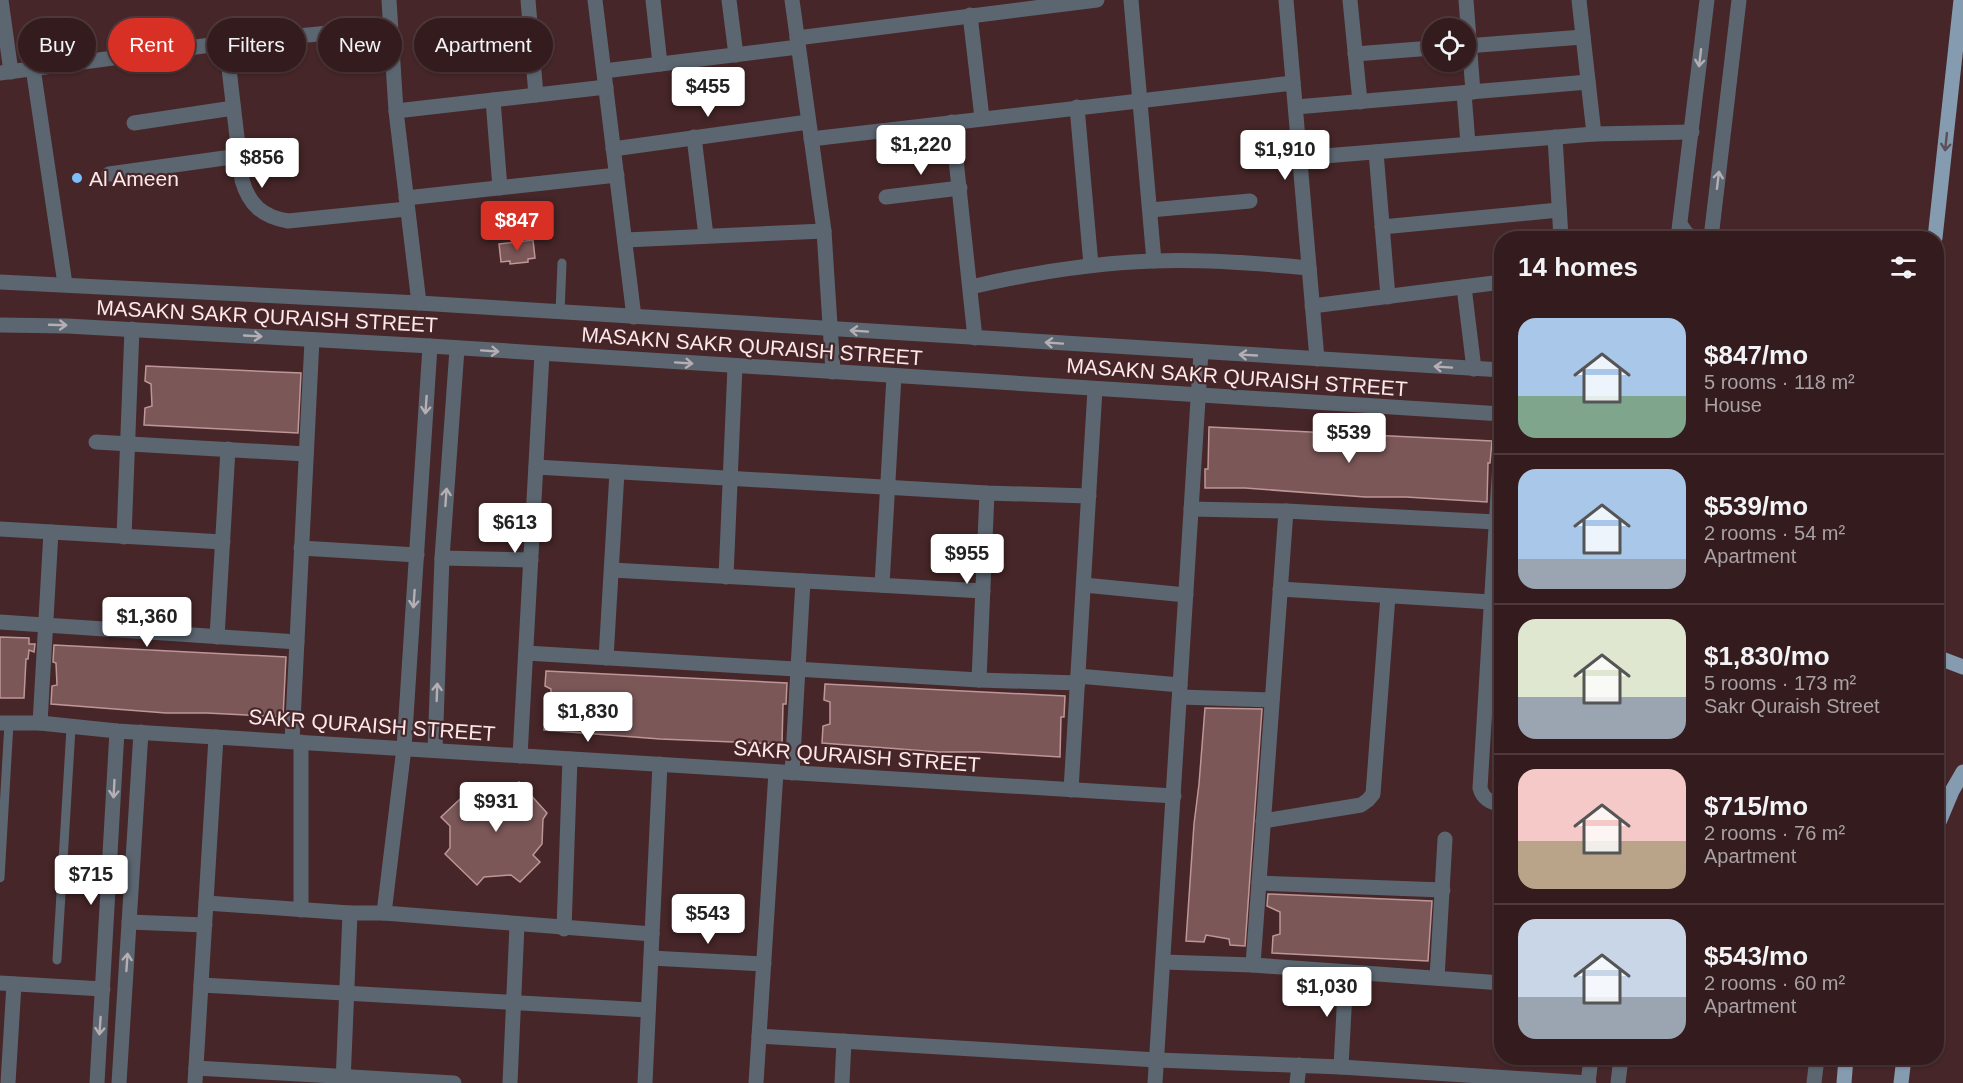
<!DOCTYPE html>
<html lang="en">
<head>
<meta charset="utf-8">
<style>
  body { margin:0; font-family:Arial,sans-serif; background:#3f292b; color:#f1f3f6; height:100vh; display:flex; flex-direction:column; font-size:22px; white-space:nowrap }
  * { box-sizing:border-box; margin:0 }
  p { font-size:20px; color:#a9a1a4 }
  .icon { flex:none; width:33px; height:33px; fill:none; stroke:currentColor; stroke-width:2; stroke-linecap:round; stroke-linejoin:round }
  .map { position:relative; flex:1; overflow:hidden }
  .details { position:absolute; left:1494px; top:231px; width:450px; height:834px; display:flex; flex-direction:column; background:#341c1e; border-radius:24px; box-shadow:0 2px 4px #0004,0 0 0 2px #4e3a3c }
  .details>* { flex:none }
  .hud { position:absolute; left:18px; top:18px; width:570px; height:54px; display:flex; gap:12px }
  .tools { position:absolute; left:1422px; top:18px; display:grid; gap:12px }
  .tools a { display:grid; place-items:center; width:54px; height:54px; border-radius:50%; background:#341c1e; box-shadow:0 2px 4px #0004,0 0 0 2px #4e3a3c; font-size:30px }
  .price { position:absolute; translate:-50% -51px; padding:0 14px; border-radius:6px; background:#fff; color:#222; font-size:20px; line-height:39px; filter:drop-shadow(0 2px 3px #0008) }
  .price::after { content:''; position:absolute; left:50%; top:36px; width:18px; height:14px; margin-left:-9px; background:inherit; clip-path:polygon(0 0,100% 0,50% 100%) }
  .price.on { background:#d93025; color:#fff }
  ul { padding:0; list-style:none }
  li { display:flex; align-items:center; gap:18px; height:150px; padding:0 24px }
  li+li { border-top:2px solid #4e3a3c }
  li span { display:grid; place-items:center; flex:none; width:168px; height:120px; border-radius:18px; color:#555 }
  li>.icon { margin-inline-start:auto }
  span .icon { width:72px; height:72px; fill:#fffc; stroke-width:1 }
  li b { font-size:26px }
  h2 { display:flex; justify-content:space-between; align-items:center; height:72px; padding:0 24px; font-size:26px }
  .tag { padding:0 21px; border-radius:27px; background:#341c1e; box-shadow:0 2px 4px #0004,0 0 0 2px #4e3a3c; font-size:21px; line-height:54px }
  .tag.on { background:#d93025; color:#fff }
  .map>svg:first-child { display:block }
  .building { fill:#7b5758; stroke:#be9697; stroke-width:1.5 }
  .lines { fill:none; stroke-linecap:round; stroke-linejoin:round }
  .service { stroke:#5b6671; stroke-width:9 }
  .minor { stroke:#5b6671; stroke-width:15 }
  .tertiary { stroke:#5b6671; stroke-width:15 }
  .primary { stroke:#849bb0; stroke-width:15 }
  .oneway { stroke:#b5aeb3 }
  .oneway2 { stroke:#5c4f58 }
  .poi-dot { fill:#7bbef8; stroke:#462628; stroke-width:2 }
  .labels { text-anchor:middle; dominant-baseline:central; stroke-width:4.5; stroke-linejoin:round; paint-order:stroke }
  .poi-label { font-size:21px; fill:#fee8e9; stroke:#462628; text-anchor:start }
  .street-label { font-size:21px; fill:#fee8e9; stroke:#462628 }
</style>
</head>
<body>
<div class="map">
<svg width="1963" height="1083" viewBox="0 0 1963 1083">
  <rect width="100%" height="100%" fill="#462628"/>
  <g class="building">
    <polygon points="533,240 535,258 528,259 528,262 510,264 510,261 501,262 499,244"/>
    <polygon points="146,366 301,373 298,433 144,425 145,408 152,406 151,384 145,381"/>
    <polygon points="1209,427 1492,441 1490,463 1488,463 1487,502 1406,497 1365,497 1245,488 1205,488 1205,469 1208,469"/>
    <polygon points="0,637 29,638 29,644 35,644 34,652 29,650 28,659 26,659 24,698 0,698"/>
    <polygon points="54,645 286,657 283,717 207,713 166,713 51,704 52,686 57,685 56,663 53,662"/>
    <polygon points="546,671 787,683 786,704 783,704 782,744 660,739 544,730 545,713 551,711 551,689 545,686"/>
    <polygon points="825,684 1065,696 1064,717 1061,717 1060,757 980,752 939,752 822,743 823,726 830,724 830,702 824,700"/>
    <polygon points="1205,708 1262,709 1245,946 1230,945 1229,939 1206,935 1204,942 1186,941 1194,824 1199,784"/>
    <polygon points="519,782 547,813 543,819 542,844 533,855 540,862 520,882 511,875 484,877 477,885 445,854 450,848 450,826 441,817 475,785 482,792 506,790"/>
    <polygon points="1268,894 1432,901 1428,961 1272,953 1273,936 1280,934 1280,912 1267,906"/>
  </g>
  <g class="lines">
    <g class="service">
      <polyline points="560,312 562,263"/>
      <polyline points="0,878 9,723"/>
      <polyline points="57,960 71,728"/>
    </g>
    <g class="minor">
      <polyline points="1,0 11,72"/>
      <polyline points="389,0 396,111 419,303"/>
      <polyline points="528,0 536,95"/>
      <polyline points="595,0 634,317"/>
      <polyline points="653,0 660,64"/>
      <polyline points="729,0 736,55"/>
      <polyline points="792,0 824,231 833,372"/>
      <polyline points="1131,0 1154,261"/>
      <polyline points="1286,0 1317,359"/>
      <polyline points="1350,0 1360,102"/>
      <polyline points="1466,0 1473,92"/>
      <polyline points="1579,0 1594,134"/>
      <polyline points="970,15 982,118"/>
      <polyline points="797,38 1097,0"/>
      <path d="M226 43 242 180C249 205 263 217 288 221L407 209"/>
      <polyline points="1466,46 1583,37"/>
      <polyline points="1355,54 1432,48"/>
      <polyline points="33,68 65,284"/>
      <polyline points="604,71 798,47"/>
      <polyline points="0,73 226,43 390,27"/>
      <polyline points="1464,93 1468,144"/>
      <polyline points="493,100 500,188"/>
      <polyline points="1077,107 1091,265"/>
      <polyline points="1296,107 1588,82"/>
      <polyline points="396,111 606,87"/>
      <polyline points="952,122 975,338"/>
      <polyline points="134,123 233,108"/>
      <polyline points="694,137 706,236"/>
      <polyline points="1555,137 1561,238"/>
      <polyline points="811,139 1293,83"/>
      <polyline points="613,149 808,122"/>
      <polyline points="1376,152 1388,297"/>
      <polyline points="1300,158 1594,134 1692,132"/>
      <polyline points="109,174 239,156"/>
      <polyline points="886,197 960,188"/>
      <polyline points="406,198 617,175"/>
      <polyline points="1150,210 1250,201"/>
      <polyline points="1382,227 1559,210"/>
      <polyline points="625,240 824,231"/>
      <path d="M971 287C1031 273 1091 263 1153 261 1205 259 1257 263 1309 268"/>
      <polyline points="1464,287 1474,369"/>
      <polyline points="1312,306 1502,282"/>
      <path d="M1502 430 1480 788C1483 799 1490 803 1502 804"/>
      <polyline points="96,442 306,454"/>
      <polyline points="536,467 987,493 1089,496"/>
      <polyline points="1191,509 1286,511 1496,522"/>
      <polyline points="0,529 223,542"/>
      <polyline points="124,537 132,329"/>
      <polyline points="301,548 417,555"/>
      <polyline points="442,558 531,560"/>
      <polyline points="612,570 983,591"/>
      <polyline points="726,577 735,366"/>
      <polyline points="882,585 894,376"/>
      <polyline points="1084,585 1186,595"/>
      <polyline points="1280,589 1491,602"/>
      <polyline points="0,622 297,642"/>
      <polyline points="217,637 228,449"/>
      <polyline points="526,653 979,680 1078,683"/>
      <polyline points="606,658 617,472"/>
      <polyline points="1078,676 1180,685"/>
      <polyline points="979,680 987,493"/>
      <polyline points="1180,697 1272,700"/>
      <polyline points="0,723 40,723 117,731 1174,796"/>
      <polyline points="40,723 51,532"/>
      <polyline points="292,741 312,340"/>
      <polyline points="301,742 301,910"/>
      <polyline points="435,750 442,558 457,349"/>
      <polyline points="520,756 542,354"/>
      <polyline points="792,773 803,581"/>
      <polyline points="1071,790 1095,389"/>
      <polyline points="1263,821 1361,805 1368,800 1373,794 1388,596"/>
      <polyline points="1259,883 1443,890"/>
      <polyline points="206,903 350,913 384,913 652,934"/>
      <polyline points="384,913 404,748 430,346"/>
      <polyline points="129,922 205,925"/>
      <polyline points="564,929 570,759"/>
      <polyline points="651,958 764,964"/>
      <polyline points="1163,962 1253,965 1502,983"/>
      <polyline points="1253,965 1286,511"/>
      <polyline points="1437,978 1445,839"/>
      <polyline points="0,983 103,989"/>
      <polyline points="201,985 648,1010"/>
      <polyline points="759,1036 1157,1060 1341,1067 1589,1083"/>
      <polyline points="1341,1067 1346,972"/>
      <polyline points="196,1068 454,1083"/>
      <polyline points="8,1083 14,984"/>
      <polyline points="97,1083 117,731"/>
      <polyline points="119,1083 141,732"/>
      <polyline points="195,1083 216,737"/>
      <polyline points="343,1083 350,913"/>
      <polyline points="510,1083 517,925"/>
      <polyline points="645,1083 660,764"/>
      <polyline points="756,1083 776,772"/>
      <polyline points="842,1083 844,1041"/>
      <polyline points="1155,1083 1201,352"/>
      <polyline points="1297,1083 1299,1065"/>
    </g>
    <g class="tertiary">
      <polyline points="1680,224 1686,233 1694,238"/>
      <polyline points="1678,238 1707,0"/>
      <polyline points="1711,238 1739,0"/>
      <polyline points="0,282 419,303 1502,370"/>
      <polyline points="0,325 67,326 430,346 1502,414"/>
      <polyline points="1588,1083 1591,1058"/>
      <polyline points="1618,1083 1621,1058"/>
      <polyline points="1814,1083 1817,1058"/>
    </g>
    <g class="primary">
      <polyline points="1935,238 1961,0"/>
      <polyline points="1936,654 1942,659 1963,667"/>
      <polyline points="1936,829 1952,791 1963,772"/>
      <polyline points="1844,1083 1846,1058"/>
      <polyline points="1901,1083 1904,1058"/>
    </g>
  </g>
  <defs><path id="oneway-shaft" d="M-6 0H5M1.5-3L5.5 0L1.5 3" fill="none" stroke-width="1.6" stroke-linecap="round" stroke-linejoin="round" transform="scale(1.5)"/></defs>
  <g class="oneway">
    <use href="#oneway-shaft" transform="translate(1700 58) rotate(97)"/>
    <use href="#oneway-shaft" transform="translate(1718 180) rotate(-83)"/>
    <use href="#oneway-shaft" transform="translate(58 325) rotate(2)"/>
    <use href="#oneway-shaft" transform="translate(859 331) rotate(-176)"/>
    <use href="#oneway-shaft" transform="translate(253 336) rotate(3)"/>
    <use href="#oneway-shaft" transform="translate(1054 343) rotate(-176)"/>
    <use href="#oneway-shaft" transform="translate(490 351) rotate(4)"/>
    <use href="#oneway-shaft" transform="translate(1248 355) rotate(-177)"/>
    <use href="#oneway-shaft" transform="translate(684 363) rotate(4)"/>
    <use href="#oneway-shaft" transform="translate(1443 367) rotate(-176)"/>
    <use href="#oneway-shaft" transform="translate(426 405) rotate(94)"/>
    <use href="#oneway-shaft" transform="translate(446 497) rotate(-86)"/>
    <use href="#oneway-shaft" transform="translate(414 599) rotate(94)"/>
    <use href="#oneway-shaft" transform="translate(437 692) rotate(-88)"/>
    <use href="#oneway-shaft" transform="translate(114 789) rotate(93)"/>
    <use href="#oneway-shaft" transform="translate(127 962) rotate(-86)"/>
    <use href="#oneway-shaft" transform="translate(100 1026) rotate(94)"/>
  </g>
  <use class="oneway2" href="#oneway-shaft" transform="translate(1946 142) rotate(96)"/>
  <circle class="poi-dot" cx="77" cy="178" r="6"/>
  <g class="labels">
    <g class="poi-label">
      <text x="89" y="178">Al Ameen</text>
    </g>
    <g class="street-label">
      <text transform="translate(267 316) rotate(3)">MASAKN SAKR QURAISH STREET</text>
      <text transform="translate(752 346) rotate(4)">MASAKN SAKR QURAISH STREET</text>
      <text transform="translate(1237 377) rotate(4)">MASAKN SAKR QURAISH STREET</text>
      <text transform="translate(372 725) rotate(4)">SAKR QURAISH STREET</text>
      <text transform="translate(857 756) rotate(4)">SAKR QURAISH STREET</text>
    </g>
  </g>
</svg>
<div class="tools">
<a><svg class="icon" aria-label="locate" viewBox="0 0 24 24"><circle cx="12" cy="12" r="6"/><path d="M12 2v4M12 18v4M2 12h4M18 12h4"/></svg></a>
</div>
<b class="price" style="left:708px;top:118px">$455</b>
<b class="price" style="left:921px;top:176px">$1,220</b>
<b class="price" style="left:1285px;top:181px">$1,910</b>
<b class="price" style="left:262px;top:189px">$856</b>
<b class="price on" style="left:517px;top:252px">$847</b>
<b class="price" style="left:1349px;top:464px">$539</b>
<b class="price" style="left:515px;top:554px">$613</b>
<b class="price" style="left:967px;top:585px">$955</b>
<b class="price" style="left:147px;top:648px">$1,360</b>
<b class="price" style="left:588px;top:743px">$1,830</b>
<b class="price" style="left:496px;top:833px">$931</b>
<b class="price" style="left:91px;top:906px">$715</b>
<b class="price" style="left:708px;top:945px">$543</b>
<b class="price" style="left:1327px;top:1018px">$1,030</b>
<div class="hud">
<a class="tag">Buy</a>
<a class="tag on">Rent</a>
<a class="tag">Filters</a>
<a class="tag">New</a>
<a class="tag">Apartment</a>
</div>
<section class="details">
<h2>14 homes<svg class="icon" aria-label="filters" viewBox="0 0 24 24"><path d="M4 7h16M4 17h16"/><circle cx="9" cy="7" r="2"/><circle cx="15" cy="17" r="2"/></svg></h2>
<ul>
<li><span style="background:linear-gradient(#a9c7e8 65%,#7fa58c 0)"><svg class="icon" aria-label="home" viewBox="0 0 24 24"><path d="M3 11l9-7 9 7M6 9v11h12V9"/></svg></span><div><b>$847/mo</b><p>5 rooms · 118 m²</p><p>House</p></div></li>
<li><span style="background:linear-gradient(#a9c7e8 75%,#9aa5b1 0)"><svg class="icon" aria-label="home" viewBox="0 0 24 24"><path d="M3 11l9-7 9 7M6 9v11h12V9"/></svg></span><div><b>$539/mo</b><p>2 rooms · 54 m²</p><p>Apartment</p></div></li>
<li><span style="background:linear-gradient(#dfe7d0 65%,#9aa5b1 0)"><svg class="icon" aria-label="home" viewBox="0 0 24 24"><path d="M3 11l9-7 9 7M6 9v11h12V9"/></svg></span><div><b>$1,830/mo</b><p>5 rooms · 173 m²</p><p>Sakr Quraish Street</p></div></li>
<li><span style="background:linear-gradient(#f6c9c9 60%,#b9a48a 0)"><svg class="icon" aria-label="home" viewBox="0 0 24 24"><path d="M3 11l9-7 9 7M6 9v11h12V9"/></svg></span><div><b>$715/mo</b><p>2 rooms · 76 m²</p><p>Apartment</p></div></li>
<li><span style="background:linear-gradient(#c9d6e8 65%,#9aa5b1 0)"><svg class="icon" aria-label="home" viewBox="0 0 24 24"><path d="M3 11l9-7 9 7M6 9v11h12V9"/></svg></span><div><b>$543/mo</b><p>2 rooms · 60 m²</p><p>Apartment</p></div></li>
</ul>
</section>
</div>
</body>
</html>
